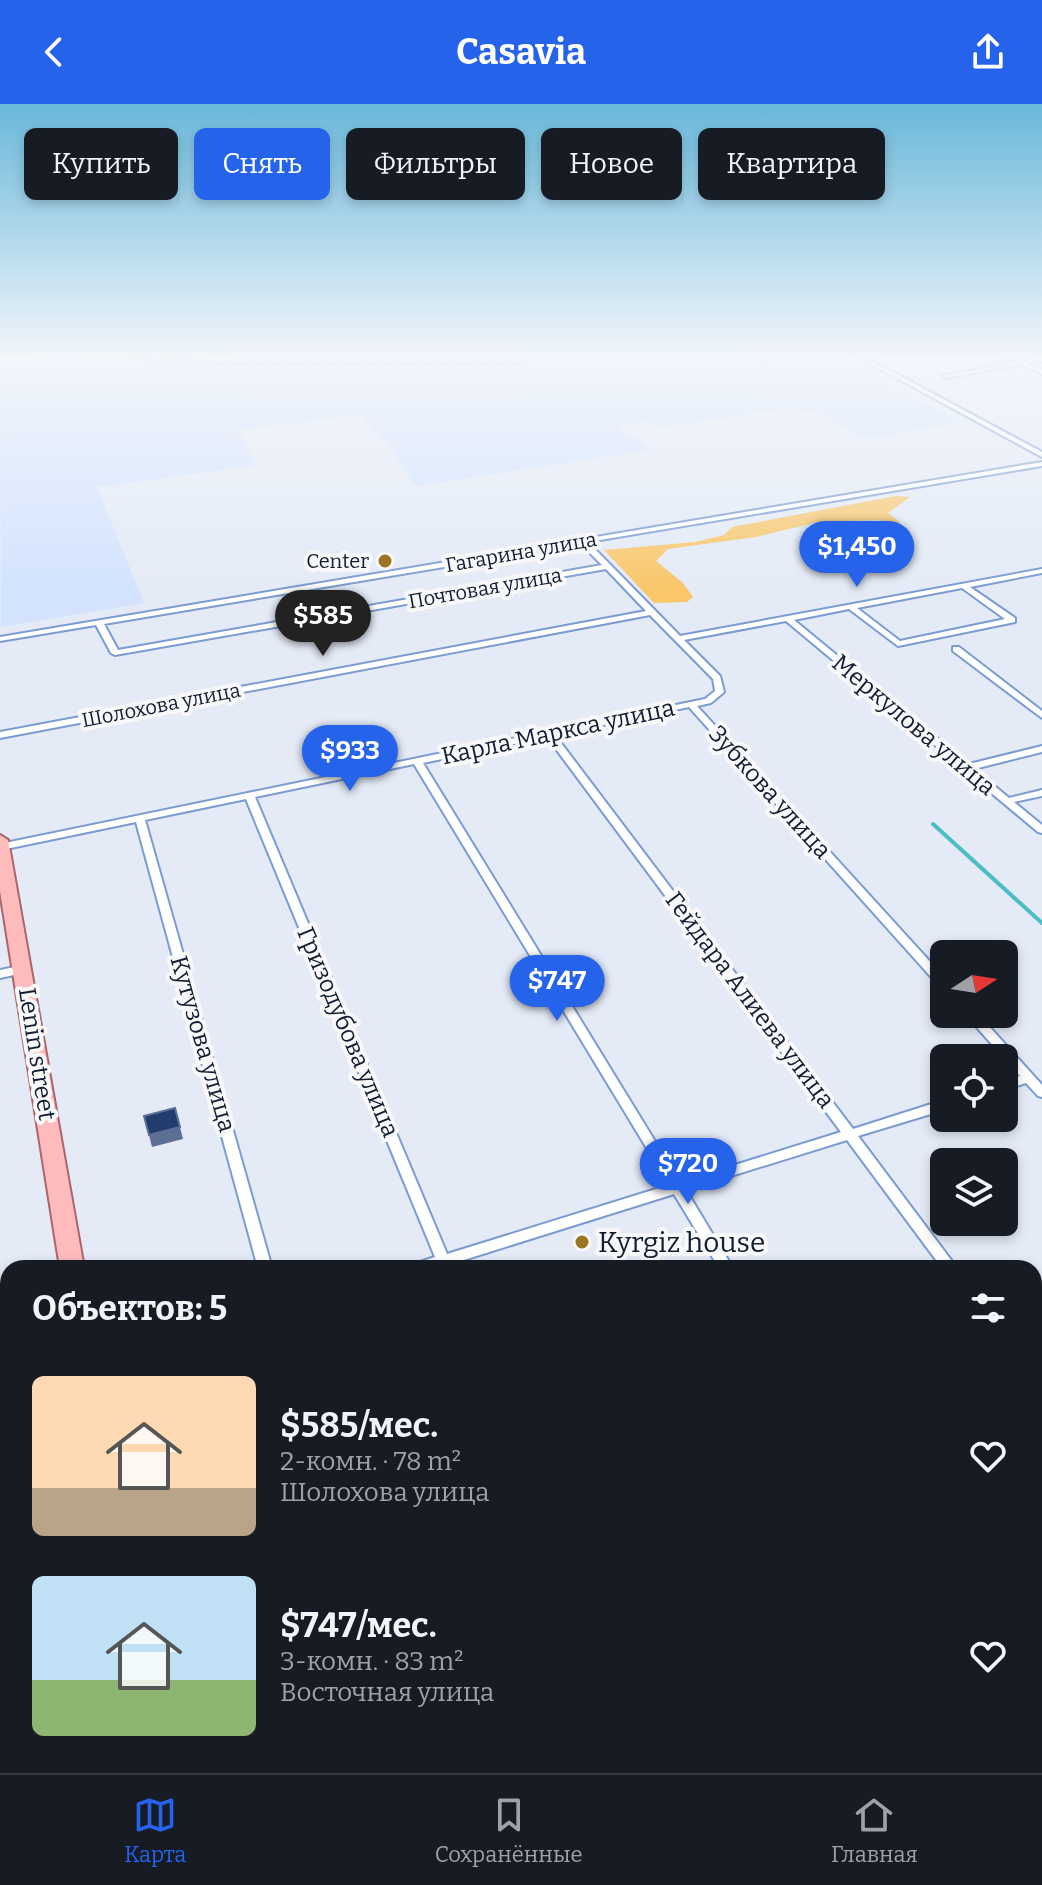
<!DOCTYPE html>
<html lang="ru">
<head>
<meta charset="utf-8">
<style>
  body { margin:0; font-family:Bitter,serif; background:#20242c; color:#f1f3f6; height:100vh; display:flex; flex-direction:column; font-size:30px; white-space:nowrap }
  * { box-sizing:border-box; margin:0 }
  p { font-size:26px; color:#9ea1a6 }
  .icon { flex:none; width:44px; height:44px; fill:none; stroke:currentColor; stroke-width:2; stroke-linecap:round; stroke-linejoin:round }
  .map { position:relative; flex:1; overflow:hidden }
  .details { position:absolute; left:0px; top:1156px; width:1042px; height:514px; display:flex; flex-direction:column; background:#171b24; border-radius:24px 24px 0 0; box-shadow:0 4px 12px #0003 }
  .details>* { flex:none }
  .guide { position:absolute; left:24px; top:24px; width:994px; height:72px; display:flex; gap:16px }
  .needle { width:52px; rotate:78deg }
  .fabs { position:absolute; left:930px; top:836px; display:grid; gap:16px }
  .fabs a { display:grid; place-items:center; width:88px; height:88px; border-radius:12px; background:#171b24; box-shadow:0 4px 12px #0003; font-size:40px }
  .price { position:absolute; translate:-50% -68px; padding:0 18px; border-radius:28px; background:#2563eb; color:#fff; font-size:26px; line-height:52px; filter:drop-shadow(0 2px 4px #0008) }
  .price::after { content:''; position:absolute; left:50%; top:48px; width:24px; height:18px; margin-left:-12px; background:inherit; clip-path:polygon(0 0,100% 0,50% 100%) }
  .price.selected { background:#222; color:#fff }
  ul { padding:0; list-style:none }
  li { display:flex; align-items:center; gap:24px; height:200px; padding:0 32px }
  li span { display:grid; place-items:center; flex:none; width:224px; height:160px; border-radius:12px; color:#555 }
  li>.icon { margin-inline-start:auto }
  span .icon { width:96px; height:96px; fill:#fffc; stroke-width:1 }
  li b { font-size:34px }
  h2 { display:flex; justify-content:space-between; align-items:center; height:96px; padding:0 32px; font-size:34px }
  .pill { padding:0 28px; border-radius:12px; background:#171b24; box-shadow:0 4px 12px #0003; font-size:28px; line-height:72px }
  .pill.selected { background:#2563eb; color:#fff }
  header { display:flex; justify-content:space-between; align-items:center; height:104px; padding:0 32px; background:#2563eb; color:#fff; font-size:36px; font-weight:700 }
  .tabs { display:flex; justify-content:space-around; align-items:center; height:112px; border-top:2px solid #363941; background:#171b24; font-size:22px; color:#9ea1a6 }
  .tabs a { display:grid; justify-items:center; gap:4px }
  .tabs .selected { color:#2563eb }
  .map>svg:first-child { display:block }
  .built { fill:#d3e3fe }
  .green { fill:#f9c76a }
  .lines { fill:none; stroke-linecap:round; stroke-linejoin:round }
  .stream { stroke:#4bbdc4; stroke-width:4 }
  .street-casing { stroke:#7b9bd3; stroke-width:4 }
  .secondary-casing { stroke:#7b9bd3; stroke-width:4 }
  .primary-casing { stroke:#ab666d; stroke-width:4 }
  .street { fill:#fff; fill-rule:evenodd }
  .secondary { fill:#fff; fill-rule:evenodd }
  .primary { fill:#fbb; fill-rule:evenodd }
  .rail-casing { stroke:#5a6576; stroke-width:4 }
  .rail { stroke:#f8f8f8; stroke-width:2; stroke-dasharray:7; stroke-linecap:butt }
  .shaded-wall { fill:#5c7096 }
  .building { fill:#213c6d; stroke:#5c7096; stroke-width:2 }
  .poi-dot { fill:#9c7522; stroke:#f8f8f8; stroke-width:3 }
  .labels { text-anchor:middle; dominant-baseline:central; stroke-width:8; stroke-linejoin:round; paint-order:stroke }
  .far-street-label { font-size:20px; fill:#101d32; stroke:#f8f8f8 }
  .far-poi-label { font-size:20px; fill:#101d32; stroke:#f8f8f8; text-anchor:end }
  .street-label { font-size:24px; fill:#101d32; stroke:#f8f8f8 }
  .near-poi-label { font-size:28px; fill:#101d32; stroke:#f8f8f8; text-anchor:start }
</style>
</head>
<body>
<header><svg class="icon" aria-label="back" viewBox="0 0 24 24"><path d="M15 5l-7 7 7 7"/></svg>Casavia<svg class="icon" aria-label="share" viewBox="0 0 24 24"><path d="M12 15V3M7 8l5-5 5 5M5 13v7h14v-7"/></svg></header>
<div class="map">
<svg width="1042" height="1669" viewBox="0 0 1042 1669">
  <rect width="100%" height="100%" fill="#e4ebf7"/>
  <polygon class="built" points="52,252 231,262 237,252 843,252 876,270 871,272 876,275 963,318 864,335 822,310 790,304 655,324 644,317 618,322 651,346 415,382 392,346 360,311 238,326 257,361 97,383 144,499 1,523 0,262"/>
  <polygon class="green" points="896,392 910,393 888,409 900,418 898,420 879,416 818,418 756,433 668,445 656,457 683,479 693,493 687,498 654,499 604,446 695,438 724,431 732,423"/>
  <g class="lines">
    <polyline class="stream" points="933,720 1042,819"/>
    <g class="street-casing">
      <g id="street">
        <polygon points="856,252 863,252 1042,348 1042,353"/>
        <polygon points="1006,252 1013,252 1023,257 1042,253 1042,257 1028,259 1042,266 1042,270 1022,260 946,274 943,272 1017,258"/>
        <path d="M1042 358V362L588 438 680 532 1042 465V469L970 483 1015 514V518L898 542 849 505 794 516 969 660 1042 642V648L974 665 1009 694 1042 686V692L1014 698 1042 721V729L1038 728 965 667 962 666 961 663 786 517 684 536 720 572 724 588 711 599 697 602 944 873V884L940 883 689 603 555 631 853 1025 944 996V1006L858 1032 957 1164H942L847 1036 686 1086 733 1164H719L674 1090 451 1160 453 1164H412L414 1160 435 1153 246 695 145 716 272 1164H258L136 718 1 746 0 740 705 595 715 587 713 575 650 511 0 634V628L646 507 606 465 115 551 111 549 96 521 0 537V533ZM581 440 602 461 118 546 104 520ZM962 484 1005 515 900 537 857 504ZM547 633 841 1028 680 1078 423 659ZM414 660 669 1081 447 1150 255 693Z"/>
        <polygon points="953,543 959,543 1042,607 1042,614 953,547"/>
        <polygon points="24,861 28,862 30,865 28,868 0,874 0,866"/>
        <polygon points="965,910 978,910 1042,981 1042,993 1038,992 1026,979 1004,986 1004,977 1020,972"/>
        <path d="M1034 1271C1042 1275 1042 1286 1042 1296 1031 1292 1034 1282 1034 1271Z"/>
        <polygon points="397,1662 415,1662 417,1669 399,1669"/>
        <polygon points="625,1662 644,1662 646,1669 628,1669"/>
        <polygon points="1006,1662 1025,1662 1028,1669 1009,1669"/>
      </g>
    </g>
    <g class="secondary-casing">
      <polygon id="secondary" points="8,1217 8,1235 0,1238 0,1220"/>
    </g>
    <g class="primary-casing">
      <g id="primary">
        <polygon points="0,731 8,736 84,1164 60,1164 0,787"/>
        <polygon points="139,1662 169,1662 170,1669 140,1669"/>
      </g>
    </g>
    <use href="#street" class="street"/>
    <use href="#secondary" class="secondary"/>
    <use href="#primary" class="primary"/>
    <g class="rail-casing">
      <polyline id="rail" points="110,252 233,260 521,260"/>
    </g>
    <use href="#rail" class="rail"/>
  </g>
  <polygon class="shaded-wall" points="180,1023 183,1035 152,1043 149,1031"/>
  <polygon class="building" points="175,1004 180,1023 149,1031 144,1012"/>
  <linearGradient id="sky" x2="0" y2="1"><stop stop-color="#69b8da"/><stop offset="0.52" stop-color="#f3f6fb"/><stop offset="1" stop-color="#f3f6fb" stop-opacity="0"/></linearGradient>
  <rect width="1042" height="486" fill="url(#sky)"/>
  <g class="poi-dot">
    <circle cx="385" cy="457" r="8"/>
    <circle cx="582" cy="1138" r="8"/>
  </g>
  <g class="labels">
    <g class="far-street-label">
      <text transform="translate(521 448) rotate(-10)">Гагарина улица</text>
      <text transform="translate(485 484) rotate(-10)">Почтовая улица</text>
      <text transform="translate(161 601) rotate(-11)">Шолохова улица</text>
    </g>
    <g class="far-poi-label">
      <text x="369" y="457">Center</text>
    </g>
    <g class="street-label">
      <text transform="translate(914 621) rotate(40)">Меркулова улица</text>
      <text transform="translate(558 628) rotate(-12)">Карла Маркса улица</text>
      <text transform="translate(770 688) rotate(48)">Зубкова улица</text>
      <text transform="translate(750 896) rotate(53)">Гейдара Алиева улица</text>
      <text transform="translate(348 928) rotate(67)">Гризодубова улица</text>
      <text transform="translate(203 940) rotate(74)">Кутузова улица</text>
      <text transform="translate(37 950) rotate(81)">Lenin street</text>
    </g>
    <g class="near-poi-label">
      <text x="598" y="1138">Kyrgiz house</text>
    </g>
  </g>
</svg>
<div class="fabs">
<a><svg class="needle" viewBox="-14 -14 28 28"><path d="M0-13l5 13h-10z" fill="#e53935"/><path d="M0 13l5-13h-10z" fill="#9ea1a6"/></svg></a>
<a><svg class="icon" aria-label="locate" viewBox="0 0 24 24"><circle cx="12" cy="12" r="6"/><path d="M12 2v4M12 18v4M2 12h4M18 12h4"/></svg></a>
<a><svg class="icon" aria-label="layers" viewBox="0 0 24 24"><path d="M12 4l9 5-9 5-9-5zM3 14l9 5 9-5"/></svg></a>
</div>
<b class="price" style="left:857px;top:485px">$1,450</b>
<b class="price selected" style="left:323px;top:554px">$585</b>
<b class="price" style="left:350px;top:689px">$933</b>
<b class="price" style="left:557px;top:919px">$747</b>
<b class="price" style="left:688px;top:1102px">$720</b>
<div class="guide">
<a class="pill">Купить</a>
<a class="pill selected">Снять</a>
<a class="pill">Фильтры</a>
<a class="pill">Новое</a>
<a class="pill">Квартира</a>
</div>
<section class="details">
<h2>Объектов: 5<svg class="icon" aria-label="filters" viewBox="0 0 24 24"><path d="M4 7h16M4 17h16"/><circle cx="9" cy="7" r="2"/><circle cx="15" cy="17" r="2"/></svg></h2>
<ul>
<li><span style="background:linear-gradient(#ffd9b3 70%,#b9a48a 0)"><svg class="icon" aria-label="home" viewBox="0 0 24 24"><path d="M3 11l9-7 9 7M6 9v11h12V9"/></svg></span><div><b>$585/мес.</b><p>2-комн. · 78 m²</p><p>Шолохова улица</p></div><svg class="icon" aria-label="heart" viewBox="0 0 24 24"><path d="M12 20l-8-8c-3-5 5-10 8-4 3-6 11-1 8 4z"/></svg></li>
<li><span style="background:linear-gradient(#bfe0f5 65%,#8fb573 0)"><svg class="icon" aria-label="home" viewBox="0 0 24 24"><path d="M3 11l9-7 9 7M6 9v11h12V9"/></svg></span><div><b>$747/мес.</b><p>3-комн. · 83 m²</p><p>Восточная улица</p></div><svg class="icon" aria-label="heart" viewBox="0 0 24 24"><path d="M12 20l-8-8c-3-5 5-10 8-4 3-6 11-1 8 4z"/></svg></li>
</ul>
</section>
</div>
<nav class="tabs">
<a class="selected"><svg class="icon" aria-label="map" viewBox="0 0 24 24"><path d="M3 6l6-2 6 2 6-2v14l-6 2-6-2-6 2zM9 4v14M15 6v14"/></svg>Карта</a>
<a><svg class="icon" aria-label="saved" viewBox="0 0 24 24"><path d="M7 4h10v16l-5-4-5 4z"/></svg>Сохранённые</a>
<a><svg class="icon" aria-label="home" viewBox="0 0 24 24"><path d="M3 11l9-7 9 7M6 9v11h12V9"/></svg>Главная</a>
</nav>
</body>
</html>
